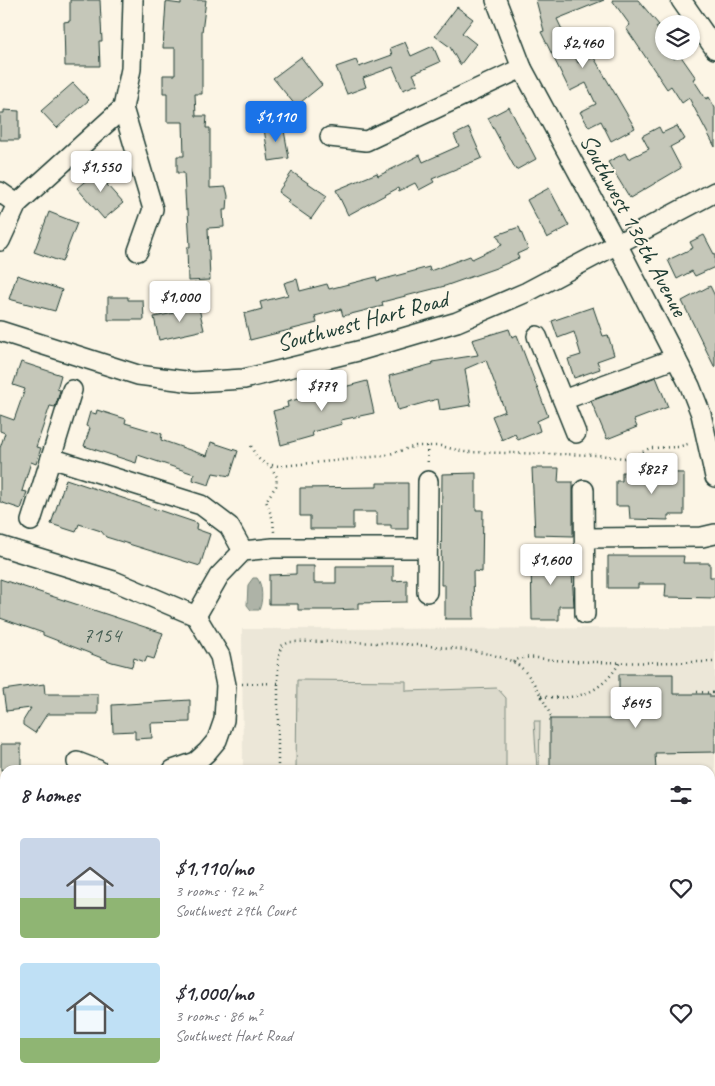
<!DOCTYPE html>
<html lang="en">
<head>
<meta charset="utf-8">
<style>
  body { margin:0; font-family:Caveat,sans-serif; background:#f7f7f7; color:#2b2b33; height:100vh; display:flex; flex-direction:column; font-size:19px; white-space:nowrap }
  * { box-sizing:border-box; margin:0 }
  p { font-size:16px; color:#7c7c81 }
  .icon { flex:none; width:28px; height:28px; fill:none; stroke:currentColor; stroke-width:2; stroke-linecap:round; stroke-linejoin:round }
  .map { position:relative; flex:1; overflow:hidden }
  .drawer { position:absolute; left:0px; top:765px; width:715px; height:321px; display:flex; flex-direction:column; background:#fff; border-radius:15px 15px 0 0; box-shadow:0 1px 4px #0004 }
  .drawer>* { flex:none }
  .fabs { position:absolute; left:655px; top:15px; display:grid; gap:10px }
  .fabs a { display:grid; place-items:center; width:45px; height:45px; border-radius:50%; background:#fff; box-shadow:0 1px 4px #0004; font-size:25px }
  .price { position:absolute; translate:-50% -42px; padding:0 11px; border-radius:5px; background:#fff; color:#222; font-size:16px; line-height:32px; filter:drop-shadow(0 1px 2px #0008) }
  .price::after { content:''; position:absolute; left:50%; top:30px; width:15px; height:11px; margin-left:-8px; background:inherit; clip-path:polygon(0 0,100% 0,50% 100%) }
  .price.selected { background:#1a73e8; color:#fff }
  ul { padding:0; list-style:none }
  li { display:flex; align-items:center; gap:15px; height:125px; padding:0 20px }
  li span { display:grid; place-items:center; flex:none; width:140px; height:100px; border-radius:5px; color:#555 }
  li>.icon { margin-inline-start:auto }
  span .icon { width:60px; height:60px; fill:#fffc; stroke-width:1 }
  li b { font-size:21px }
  h2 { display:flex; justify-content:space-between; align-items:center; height:60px; padding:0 20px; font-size:21px }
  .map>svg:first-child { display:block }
  .built { fill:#ece7d8 }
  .green { fill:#dcdacc; stroke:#7e8c80 }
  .water { fill:#aeb3a7; stroke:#758479 }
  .building { fill:#c5c7b9; stroke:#1f3d34 }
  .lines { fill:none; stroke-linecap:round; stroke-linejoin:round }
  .minor-casing { stroke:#1f3d34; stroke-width:22 }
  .path { stroke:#1f3d34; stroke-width:2.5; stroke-dasharray:1 4; stroke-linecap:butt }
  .minor { stroke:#fcf5e5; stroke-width:19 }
  .labels { text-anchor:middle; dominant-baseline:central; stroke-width:4; stroke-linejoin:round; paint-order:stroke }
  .number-label { font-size:21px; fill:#486055 }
  .street-label { font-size:24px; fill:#1f3d34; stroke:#fcf5e5 }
</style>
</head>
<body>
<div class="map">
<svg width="715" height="1086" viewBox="0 0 715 1086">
  <rect width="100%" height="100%" fill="#fcf5e5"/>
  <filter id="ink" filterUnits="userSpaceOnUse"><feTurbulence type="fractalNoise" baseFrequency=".02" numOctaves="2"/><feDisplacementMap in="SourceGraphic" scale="10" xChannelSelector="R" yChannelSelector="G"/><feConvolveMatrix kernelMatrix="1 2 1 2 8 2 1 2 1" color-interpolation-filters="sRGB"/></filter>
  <g filter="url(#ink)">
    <polygon class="built" points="715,628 715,1086 244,1086 244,1081 710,1081 710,770 243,770 242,629"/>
    <g class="green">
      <polygon points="297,680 406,681 406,691 497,688 506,698 506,770 296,770"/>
      <polygon points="534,721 540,721 539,770 537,770"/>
      <rect x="285" y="1081" width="71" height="5"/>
      <rect x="375" y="1081" width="104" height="5"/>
      <rect x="526" y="1081" width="161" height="5"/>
    </g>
    <path class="water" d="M253 578H257C263 585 263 602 259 610H251L247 605 248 585Z"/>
    <g class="building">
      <polygon points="70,0 100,0 102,41 99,41 100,66 65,66 64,22 70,21"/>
      <polygon points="181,0 206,0 202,32 202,94 195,94 196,116 207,116 206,128 210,128 210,188 226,187 228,196 227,210 223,210 224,227 208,228 210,280 188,281 187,247 190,247 188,210 186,210 184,173 177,173 177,156 184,156 183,122 167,122 167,93 163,93 163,75 175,75 175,48 163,48 166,2 181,4"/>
      <polygon points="536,0 604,0 557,19 578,63 593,56 635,128 611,141 601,121 589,127 580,112 596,104 586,83 570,91 541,32 544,31"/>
      <polygon points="612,0 638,0 659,25 656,27 664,38 664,51 669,51 674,59 680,55 696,78 693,79 706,99 709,97 715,108 715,147 689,98 682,103 671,86 667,89 626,28 630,25"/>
      <polygon points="457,7 473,19 462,33 476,44 460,65 450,47 435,36"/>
      <polygon points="405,42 411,56 433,46 440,62 413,74 418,84 403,90 393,67 363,78 366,87 347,94 336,67 356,60 359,67 392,55 390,48"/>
      <polygon points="301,57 322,85 296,106 273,78"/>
      <polygon points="73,83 89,100 57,128 41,111"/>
      <polygon points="509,107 536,159 516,170 488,118"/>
      <polygon points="4,110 19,111 19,140 0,140 0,113 4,113"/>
      <polygon points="283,125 289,158 269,161 264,129"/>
      <polygon points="677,126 685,139 670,147 681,168 630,198 608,162 625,153 628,159 649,149 642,136 659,127 662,133"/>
      <polygon points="469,128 482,158 432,179 434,182 419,190 415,183 399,191 398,188 348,215 336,190 377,173 378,176 420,155 423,162 459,146 454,135"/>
      <polygon points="103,166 114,179 107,185 123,203 104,219 77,188"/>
      <polygon points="292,172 327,196 311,219 287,202 289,200 278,192"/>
      <polygon points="549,188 569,226 547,238 527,200"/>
      <polygon points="49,212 77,223 62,262 34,252"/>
      <polygon points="519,227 528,249 517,254 519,258 496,268 445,286 382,302 383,306 343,316 341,309 315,316 317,323 250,340 244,314 262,309 260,302 288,295 284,283 297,279 300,291 327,284 329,289 376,277 377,281 429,267 430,271 470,256 472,259 502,245 497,235"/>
      <polygon points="704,235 715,256 715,267 695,276 692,271 677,279 668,260 693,248 690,242"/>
      <polygon points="17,275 62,290 55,311 9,299"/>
      <polygon points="710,286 715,296 715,368 682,301"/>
      <polygon points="108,297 128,297 128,300 143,300 144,320 108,320"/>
      <polygon points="198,304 204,330 159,340 154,317 184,311 183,307"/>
      <polygon points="593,307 603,336 608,335 614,355 597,361 600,369 574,378 568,359 581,355 574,332 558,338 552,321"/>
      <polygon points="509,329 512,337 517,335 548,416 537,421 540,431 518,440 515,434 502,440 492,416 505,411 486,360 465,369 471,405 440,410 438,399 398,410 389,376 433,364 432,362 478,355 472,340"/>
      <polygon points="21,362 61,375 57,389 60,390 58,398 55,407 50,406 36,447 41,448 36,464 31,462 22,491 27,492 21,509 0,502 0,448 5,433 0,431 0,415 14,420 25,389 13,385"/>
      <polygon points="656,377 668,407 634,420 637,427 607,439 591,401"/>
      <polygon points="367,381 374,413 341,420 342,424 312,432 313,436 281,445 273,411 288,407 287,402"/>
      <polygon points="97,410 126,419 125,423 162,434 161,440 207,456 211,442 238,451 230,476 213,473 209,485 193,480 194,474 138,455 136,463 84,446 90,428 86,426 90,412 96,414"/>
      <polygon points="532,468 559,468 558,482 573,482 573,536 535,535"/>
      <polygon points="622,472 684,473 684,515 668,515 668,520 630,519 629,506 616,506 616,481 622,481"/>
      <polygon points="476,473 476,510 483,510 482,572 473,571 474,619 445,619 445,585 441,585 442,474"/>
      <polygon points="66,479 197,523 196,529 210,534 200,566 106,537 101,531 79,524 76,532 51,524"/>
      <polygon points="377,483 408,483 408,529 391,529 391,525 377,525 377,512 353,512 353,529 310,529 310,516 300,516 300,488 377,487"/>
      <polygon points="531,556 571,556 574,606 559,606 559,620 532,620"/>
      <polygon points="608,556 684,556 683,563 710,563 710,577 715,577 715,598 665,597 666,584 638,584 638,588 608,588"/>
      <polygon points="296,566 314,566 314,583 336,583 336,566 393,566 393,581 407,580 407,602 358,603 358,609 332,610 298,610 298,604 269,604 269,575 296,574"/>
      <polygon points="0,579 163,633 154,659 147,657 145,662 134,658 132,667 112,662 43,635 43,633 0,618"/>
      <polygon points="619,674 673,674 673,694 710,694 710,697 715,697 715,752 655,753 656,770 550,770 550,719 619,719"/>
      <polygon points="44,684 45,694 98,694 98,714 47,714 35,733 23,725 23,721 31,708 6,711 3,690"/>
      <polygon points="190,700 190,722 151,723 152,738 135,739 135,731 113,732 112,705"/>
      <rect x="1" y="744" width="20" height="26"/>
    </g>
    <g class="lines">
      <g class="minor-casing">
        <g id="minor">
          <polyline points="496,0 522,68 617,244 690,386 701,414 715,477"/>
          <polyline points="681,0 715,49"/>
          <polyline points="123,108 153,209 138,251"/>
          <polyline points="330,137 366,141 522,68"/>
          <polyline points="0,192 17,204"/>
          <polyline points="0,241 17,204 123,108 131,69 133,0"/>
          <polyline points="0,331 138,375 193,382 244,379 362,350 457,322 527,292 715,192"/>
          <polyline points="537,336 576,433"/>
          <polyline points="72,390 51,458 201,505 229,526 243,551"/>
          <polyline points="563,400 676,358"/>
          <polyline points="584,490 585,614"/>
          <polyline points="31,521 51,458"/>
          <polyline points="585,538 702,537 715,534"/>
          <polyline points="0,546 114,581 196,616 220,656 226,685 224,720 217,740 207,752 196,762 173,770"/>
          <polyline points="427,592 428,481"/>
          <polyline points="196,616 219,576 243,551 273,548 427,548"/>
          <polyline points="77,762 98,770"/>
          <polyline points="147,1086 147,1081"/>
        </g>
      </g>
      <g class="path">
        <path d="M251 446C258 462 264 465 281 466L383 456 416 446H441L465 452 598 455 624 458 635 456 650 448 678 447 691 443"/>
        <polyline points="427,446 428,466"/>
        <polyline points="271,467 277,477 276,486 266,501 273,520 274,532"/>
        <path d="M513 662C523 654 542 659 554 660 608 664 662 662 715 662"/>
        <polyline points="242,684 278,683"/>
        <polyline points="697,692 715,693"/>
        <path d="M541 696C577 701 601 694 620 662"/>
        <path d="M278 770V661L281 646 290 642C332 641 488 642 518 665 533 677 542 698 551 716"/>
        <polyline points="710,927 715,927"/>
        <polyline points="276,1086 276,1081"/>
        <polyline points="510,1086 510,1081"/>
      </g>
      <use href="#minor" class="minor"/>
    </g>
  </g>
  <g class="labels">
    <g class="number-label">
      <text x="102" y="635">7154</text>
    </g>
    <g class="street-label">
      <text transform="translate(634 225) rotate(62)">Southwest 136th Avenue</text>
      <text transform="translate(362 321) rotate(-15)">Southwest Hart Road</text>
    </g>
  </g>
</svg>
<div class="fabs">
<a><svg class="icon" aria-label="layers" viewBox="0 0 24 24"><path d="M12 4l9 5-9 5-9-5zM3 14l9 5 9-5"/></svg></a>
</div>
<b class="price" style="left:583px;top:69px">$2,460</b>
<b class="price selected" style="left:276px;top:143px">$1,110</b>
<b class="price" style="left:101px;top:193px">$1,550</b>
<b class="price" style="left:180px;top:323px">$1,000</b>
<b class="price" style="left:322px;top:412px">$779</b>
<b class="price" style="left:652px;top:495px">$827</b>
<b class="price" style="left:551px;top:586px">$1,600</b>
<b class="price" style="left:636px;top:729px">$645</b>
<section class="drawer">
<h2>8 homes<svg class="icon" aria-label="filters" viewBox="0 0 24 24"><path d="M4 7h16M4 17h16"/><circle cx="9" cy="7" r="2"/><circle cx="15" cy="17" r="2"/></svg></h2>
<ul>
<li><span style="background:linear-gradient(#c9d6e8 60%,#8fb573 0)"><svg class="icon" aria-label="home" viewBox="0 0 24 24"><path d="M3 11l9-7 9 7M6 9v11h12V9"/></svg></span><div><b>$1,110/mo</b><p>3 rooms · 92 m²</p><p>Southwest 29th Court</p></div><svg class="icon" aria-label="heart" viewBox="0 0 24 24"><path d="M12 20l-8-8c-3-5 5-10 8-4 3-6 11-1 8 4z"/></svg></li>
<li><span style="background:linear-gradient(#bfe0f5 75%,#8fb573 0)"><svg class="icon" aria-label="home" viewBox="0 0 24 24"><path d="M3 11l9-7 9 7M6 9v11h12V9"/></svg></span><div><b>$1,000/mo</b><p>3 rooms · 86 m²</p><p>Southwest Hart Road</p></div><svg class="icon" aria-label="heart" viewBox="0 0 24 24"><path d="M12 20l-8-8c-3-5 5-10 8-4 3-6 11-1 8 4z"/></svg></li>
</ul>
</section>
</div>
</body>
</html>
